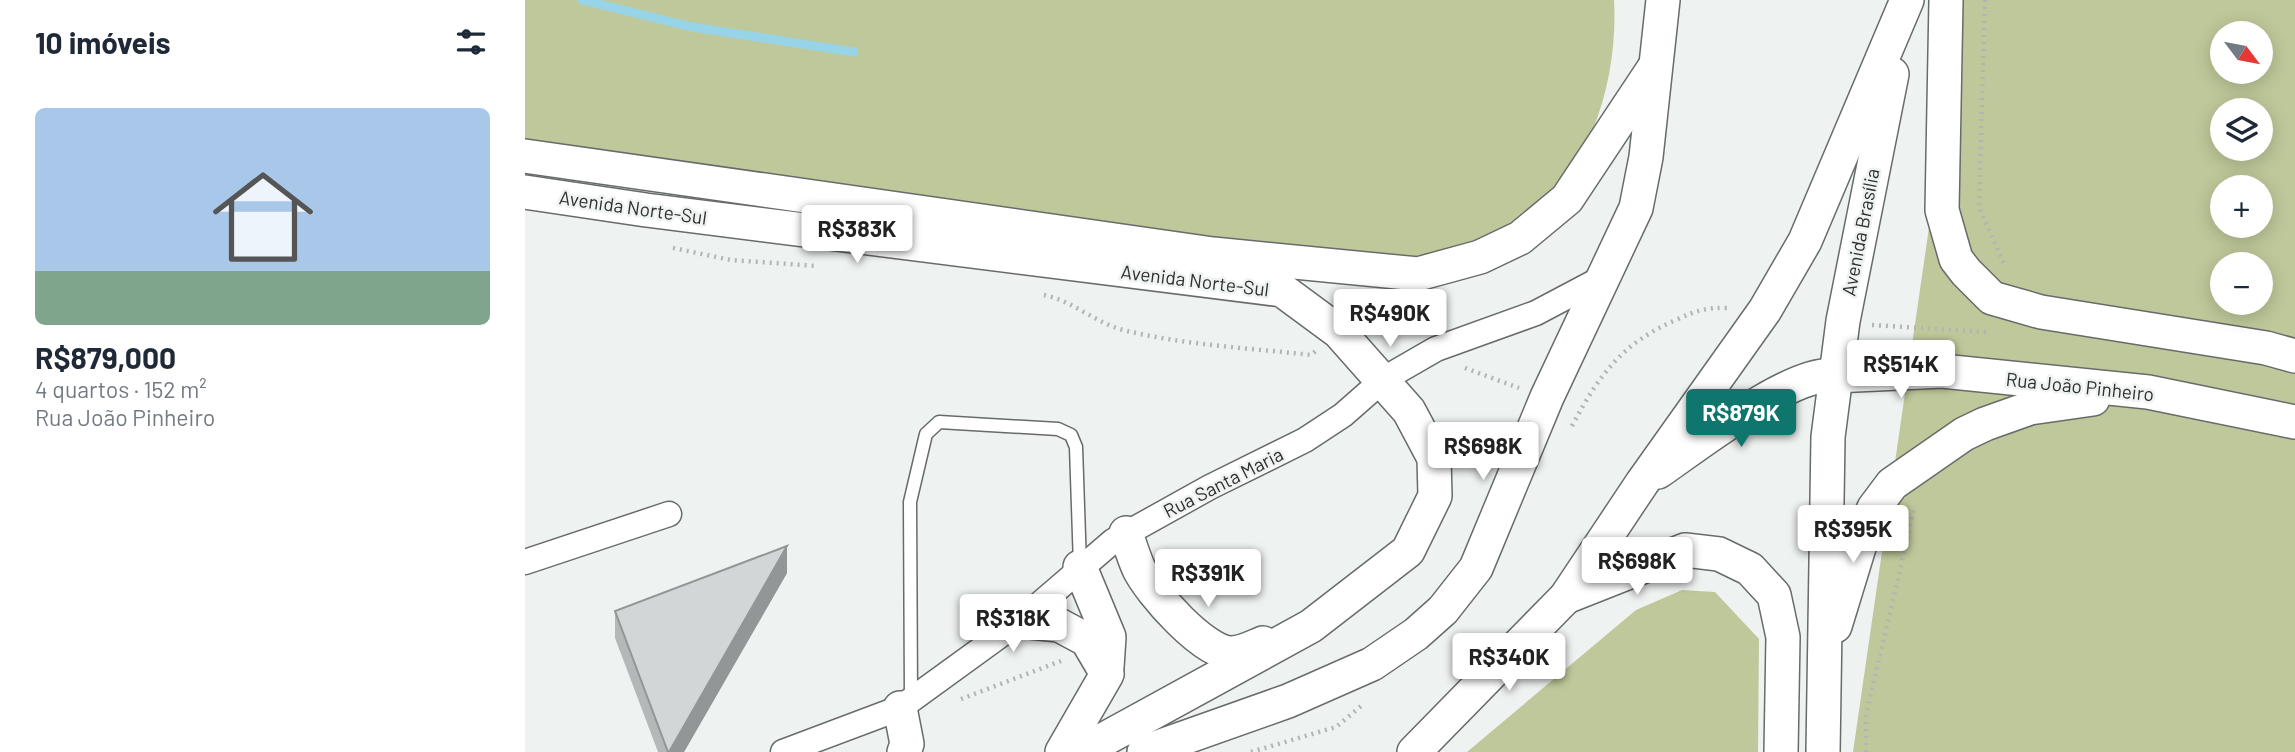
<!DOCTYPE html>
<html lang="pt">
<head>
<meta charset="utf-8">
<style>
  body { margin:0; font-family:Barlow,sans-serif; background:#f2f2f3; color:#1f2937; height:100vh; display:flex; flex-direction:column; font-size:26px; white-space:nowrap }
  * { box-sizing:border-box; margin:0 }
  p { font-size:23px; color:#747a83 }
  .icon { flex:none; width:38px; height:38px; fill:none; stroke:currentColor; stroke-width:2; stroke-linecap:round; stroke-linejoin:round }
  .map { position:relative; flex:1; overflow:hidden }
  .details { display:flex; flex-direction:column; background:#fff; width:525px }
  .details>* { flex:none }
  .needle { width:46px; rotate:122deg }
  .controls { position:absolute; left:1685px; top:21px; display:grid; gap:14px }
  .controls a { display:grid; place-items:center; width:63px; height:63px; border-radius:50%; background:#fff; box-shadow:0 4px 18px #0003; font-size:35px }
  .price { position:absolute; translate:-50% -60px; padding:0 16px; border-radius:7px; background:#fff; color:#222; font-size:23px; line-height:46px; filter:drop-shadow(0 2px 4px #0008) }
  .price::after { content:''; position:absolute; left:50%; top:42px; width:21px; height:16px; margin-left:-10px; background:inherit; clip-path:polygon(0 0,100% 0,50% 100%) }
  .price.on { background:#0f766e; color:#fff }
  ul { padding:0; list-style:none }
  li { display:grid; align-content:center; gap:14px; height:371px; padding:0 35px }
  li span { display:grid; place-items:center; height:217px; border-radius:10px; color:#555 }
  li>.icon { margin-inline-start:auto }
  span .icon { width:126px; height:126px; fill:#fffc; stroke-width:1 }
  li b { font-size:30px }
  h2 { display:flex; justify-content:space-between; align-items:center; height:84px; padding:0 35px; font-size:30px }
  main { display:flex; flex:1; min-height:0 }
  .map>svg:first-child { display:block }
  .green { fill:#bfc89a; fill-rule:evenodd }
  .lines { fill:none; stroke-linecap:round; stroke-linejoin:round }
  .stream { stroke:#97d4e8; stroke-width:9 }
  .lane-casing { stroke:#676b69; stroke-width:15 }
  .street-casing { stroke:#676b69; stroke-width:27 }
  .secondary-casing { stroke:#676b69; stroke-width:36 }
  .path { stroke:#b2b5b3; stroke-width:4.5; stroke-dasharray:2 5; stroke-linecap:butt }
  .lane { stroke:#fff; stroke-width:12 }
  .street { stroke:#fff; stroke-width:24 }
  .secondary { stroke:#fff; stroke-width:33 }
  .wall { fill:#b5b8b8 }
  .shaded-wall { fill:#939696 }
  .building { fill:#d2d6d6; stroke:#939696; stroke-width:2 }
  .labels { text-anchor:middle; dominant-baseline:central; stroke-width:5; stroke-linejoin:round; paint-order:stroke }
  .street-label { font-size:19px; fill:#2e2f2e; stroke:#eef2f0 }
</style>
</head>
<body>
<main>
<section class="details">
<h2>10 imóveis<svg class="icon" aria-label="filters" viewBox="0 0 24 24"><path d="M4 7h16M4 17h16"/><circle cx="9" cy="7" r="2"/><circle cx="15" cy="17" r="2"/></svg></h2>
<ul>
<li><span style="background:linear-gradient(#a9c7e8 75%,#7fa58c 0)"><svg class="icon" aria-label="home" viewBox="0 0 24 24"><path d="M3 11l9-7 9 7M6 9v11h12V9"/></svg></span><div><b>R$879,000</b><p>4 quartos · 152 m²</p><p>Rua João Pinheiro</p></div></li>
</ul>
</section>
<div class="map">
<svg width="1770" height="752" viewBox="0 0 1770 752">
  <rect width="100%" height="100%" fill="#eef2f0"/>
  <g class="green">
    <path d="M0 0H1089C1094 90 1058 194 975 240 955 251 896 261 871 267L0 141Z"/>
    <path d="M1437 0H1770V752H1328ZM1698 33H1736V72H1698ZM1698 110H1736V149H1698ZM1698 187H1736V226H1698ZM1698 264H1736V303H1698Z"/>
    <polygon points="1157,590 1190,592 1234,639 1233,752 942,752 1111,610"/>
  </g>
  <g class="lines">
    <polyline class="stream" points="57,0 167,27 329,52"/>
    <g class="lane-casing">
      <polyline id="lane" points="386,698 385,502 401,434 414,422 533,429 546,435 551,447 555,566"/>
    </g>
    <g class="street-casing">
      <g id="street">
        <polyline points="0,562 144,514"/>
        <polyline points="258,752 375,708 495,621 588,541 685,487 780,440 818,415 859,379 911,349 1011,313 1079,277"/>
      </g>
    </g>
    <g class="secondary-casing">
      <g id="secondary">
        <polyline points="1421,0 1417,210 1431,259 1441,272 1467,298 1516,312 1741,348 1770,356"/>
        <polyline points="0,156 688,254 893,274 955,257 995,238 1042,199 1129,68"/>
        <polyline points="0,192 121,210 757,290 814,332 884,411 909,458 910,496 883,551 786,626 556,752"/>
        <path d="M1133 472C1168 448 1271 368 1309 376L1417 371 1623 392 1770 422"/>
        <path d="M601 533C605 545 609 558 614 569 626 593 679 653 706 653 717 653 728 647 738 643"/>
        <polyline points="555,567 584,637 582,667"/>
        <polyline points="1041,597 1160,550 1194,554 1225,569 1249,595 1258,637 1256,752"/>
        <polyline points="495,621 534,625 562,640 582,674 537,752"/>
        <polyline points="1310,626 1340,528 1349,508 1367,484 1439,434 1460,424 1505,408 1568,399"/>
        <polyline points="375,708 382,744 379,752"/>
        <polyline points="619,752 763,701 847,664 891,634 918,610 951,568 1022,397 1111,208 1121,157 1138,0"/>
        <polyline points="889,752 1041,597 1117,483 1240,310 1280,241 1382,0"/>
        <polyline points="1298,752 1303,437 1318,321 1367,74"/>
      </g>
    </g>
    <g class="path">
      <polyline points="1460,0 1454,207 1479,264"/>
      <polyline points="148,248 206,260 292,266"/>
      <path d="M519 295C548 301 571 323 598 330 659 345 724 348 786 355L791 351"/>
      <polyline points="837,311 871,308 898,326"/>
      <polyline points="1347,325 1461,332"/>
      <polyline points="940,368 994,388"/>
      <path d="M1047 426C1074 375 1097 343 1151 320 1170 311 1182 307 1203 308"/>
      <polyline points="436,699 536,661"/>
      <polyline points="726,752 811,727 836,706"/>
      <polyline points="1341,752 1341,715 1389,510"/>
    </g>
    <use href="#lane" class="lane"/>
    <use href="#street" class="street"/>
    <use href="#secondary" class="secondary"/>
  </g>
  <polygon class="wall" points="262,573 159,752 133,752 90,638 90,611"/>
  <polygon class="shaded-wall" points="262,546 262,573 159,752 144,752"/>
  <polygon class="building" points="262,546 144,752 143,752 90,611"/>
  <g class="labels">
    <g class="street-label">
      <text transform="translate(108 207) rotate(8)">Avenida Norte-Sul</text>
      <text transform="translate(1335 232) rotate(-79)">Avenida Brasília</text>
      <text transform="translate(670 280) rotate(7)">Avenida Norte-Sul</text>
      <text transform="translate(1555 386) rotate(6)">Rua João Pinheiro</text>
      <text transform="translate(698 482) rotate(-27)">Rua Santa Maria</text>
    </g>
  </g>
</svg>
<div class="controls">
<a><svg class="needle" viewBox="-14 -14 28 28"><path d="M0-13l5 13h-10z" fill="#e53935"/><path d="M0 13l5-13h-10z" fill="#747a83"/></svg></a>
<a><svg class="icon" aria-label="layers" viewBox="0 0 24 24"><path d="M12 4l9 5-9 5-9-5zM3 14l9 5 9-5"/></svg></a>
<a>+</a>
<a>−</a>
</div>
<b class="price" style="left:332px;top:265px">R$383K</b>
<b class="price" style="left:865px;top:349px">R$490K</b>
<b class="price" style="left:1376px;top:400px">R$514K</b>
<b class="price on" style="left:1216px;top:449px">R$879K</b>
<b class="price" style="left:958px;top:482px">R$698K</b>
<b class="price" style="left:1328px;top:565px">R$395K</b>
<b class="price" style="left:1112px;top:597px">R$698K</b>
<b class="price" style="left:683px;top:609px">R$391K</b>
<b class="price" style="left:488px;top:654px">R$318K</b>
<b class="price" style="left:984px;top:693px">R$340K</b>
</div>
</main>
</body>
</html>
